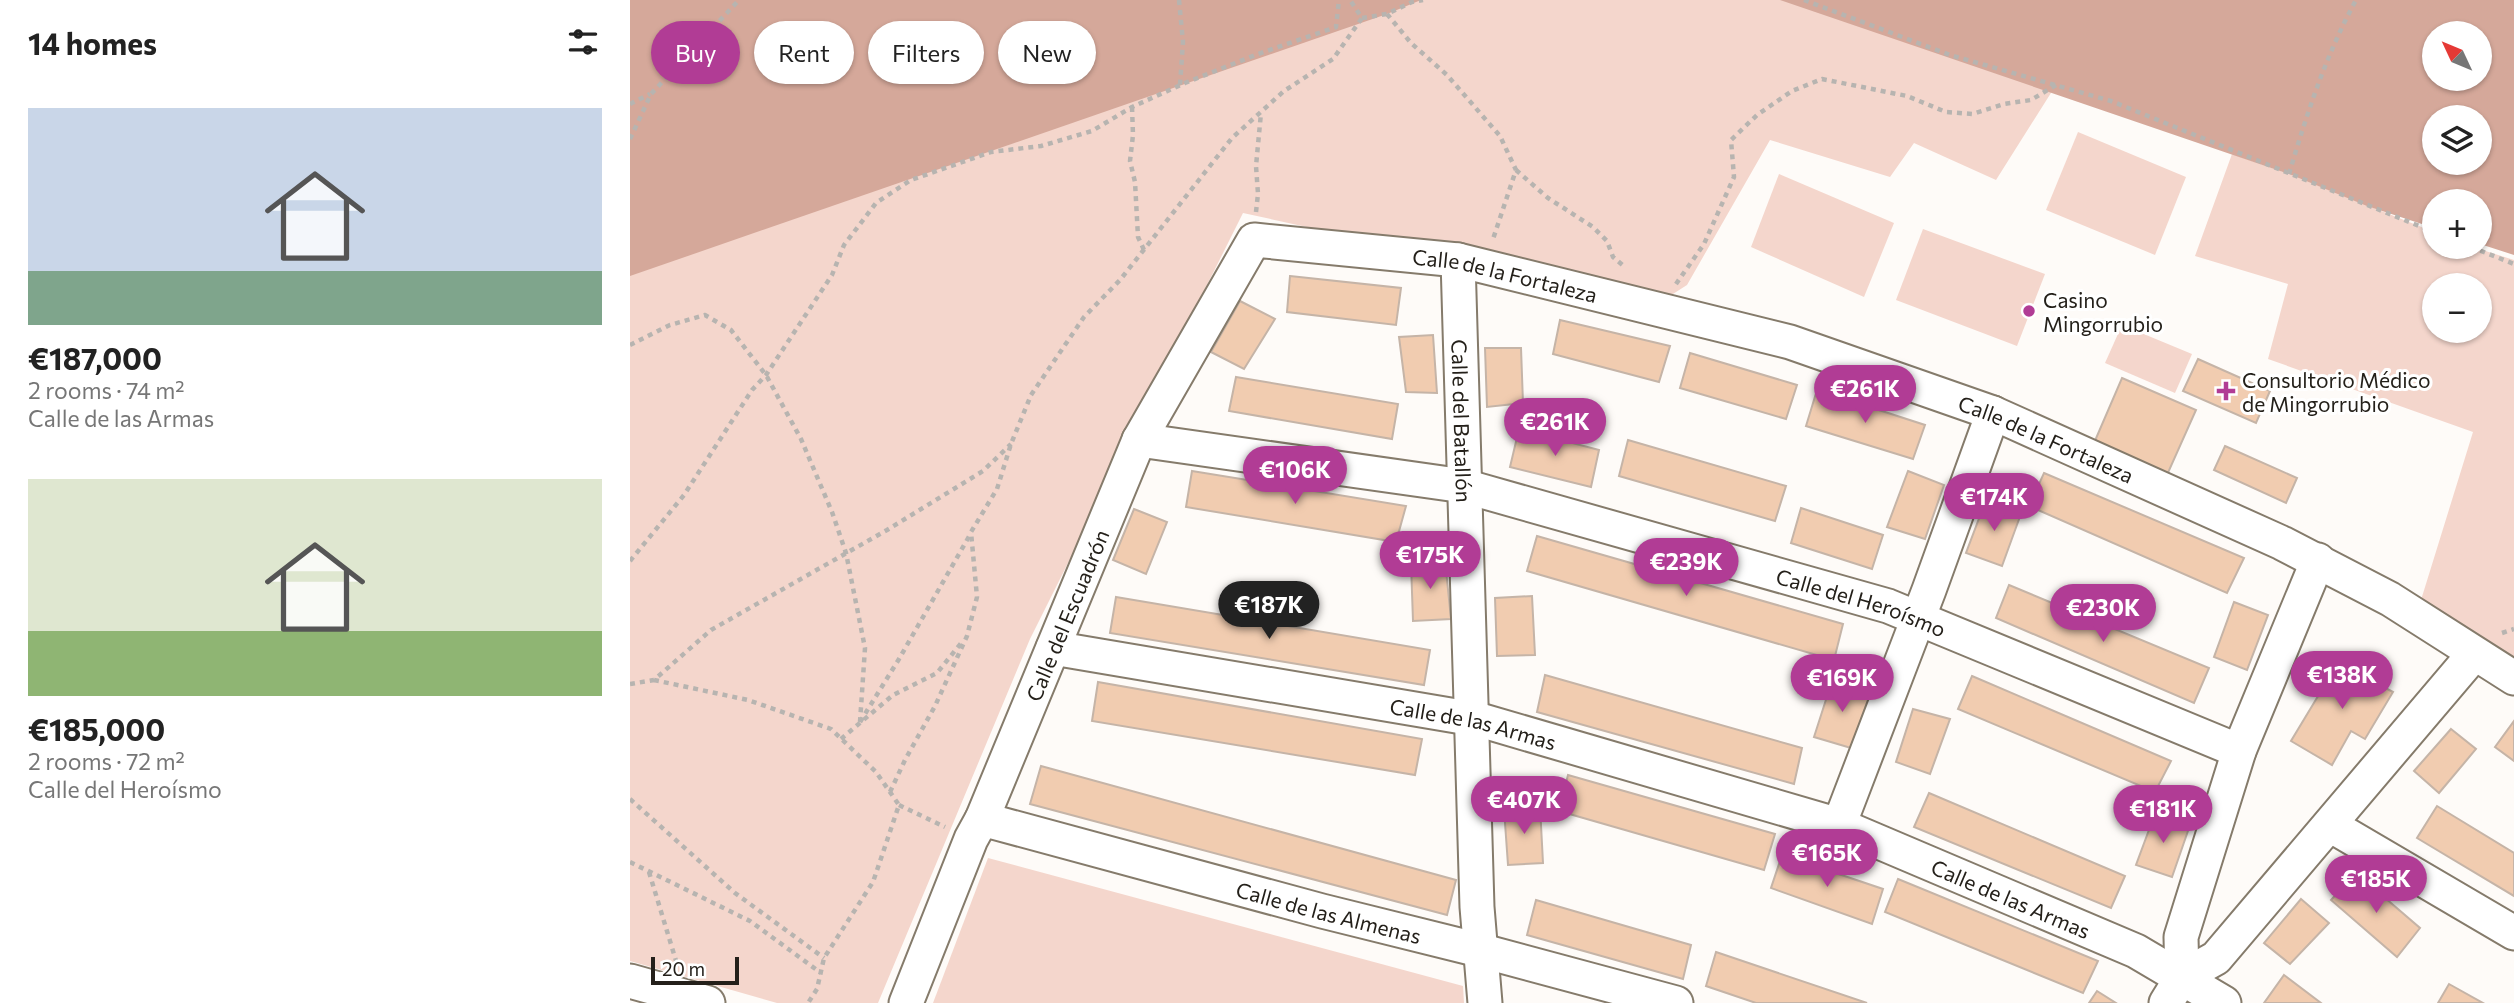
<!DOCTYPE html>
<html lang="en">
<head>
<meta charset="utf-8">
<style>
  body { margin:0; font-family:Commissioner,sans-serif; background:#f2f2f2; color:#222; height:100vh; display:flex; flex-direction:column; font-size:26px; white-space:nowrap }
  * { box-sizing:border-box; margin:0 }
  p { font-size:23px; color:#767676 }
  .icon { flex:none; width:38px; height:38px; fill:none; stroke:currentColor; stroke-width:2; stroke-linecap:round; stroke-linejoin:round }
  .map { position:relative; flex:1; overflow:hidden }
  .drawer { display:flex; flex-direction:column; background:#fff; width:630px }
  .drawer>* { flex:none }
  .banner { position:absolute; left:21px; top:21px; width:665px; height:63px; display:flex; gap:14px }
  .needle { width:46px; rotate:314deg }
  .buttons { position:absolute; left:1792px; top:21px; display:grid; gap:14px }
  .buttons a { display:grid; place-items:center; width:70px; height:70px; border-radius:50%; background:#fff; box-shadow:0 2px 5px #0004; font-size:35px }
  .scale { position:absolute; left:21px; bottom:18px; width:88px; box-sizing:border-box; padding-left:7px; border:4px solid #24201a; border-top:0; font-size:19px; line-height:24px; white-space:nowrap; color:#24201a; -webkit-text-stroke:5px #fff; paint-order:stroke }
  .price { position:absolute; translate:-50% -60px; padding:0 16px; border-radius:24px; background:#b13c95; color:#fff; font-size:23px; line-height:46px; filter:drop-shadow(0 2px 4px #0008) }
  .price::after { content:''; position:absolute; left:50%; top:42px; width:21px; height:16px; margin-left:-10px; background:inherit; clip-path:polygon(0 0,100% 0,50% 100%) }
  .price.on { background:#222; color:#fff }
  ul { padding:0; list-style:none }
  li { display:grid; align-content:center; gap:14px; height:371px; padding:0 28px }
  li span { display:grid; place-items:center; height:217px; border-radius:0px; color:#555 }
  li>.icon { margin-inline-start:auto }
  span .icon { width:126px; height:126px; fill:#fffc; stroke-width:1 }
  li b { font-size:30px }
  h2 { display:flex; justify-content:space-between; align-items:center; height:84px; padding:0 28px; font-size:30px }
  .chip { padding:0 24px; border-radius:32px; background:#fff; box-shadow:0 2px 5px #0004; font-size:24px; line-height:63px }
  .chip.on { background:#b13c95; color:#fff }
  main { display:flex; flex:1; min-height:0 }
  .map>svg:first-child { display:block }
  .green { fill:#f4d6cc; fill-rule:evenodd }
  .forest { fill:#d5a89a; fill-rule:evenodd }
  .building { fill:#f1ccb0; stroke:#c5b4a7; stroke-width:2 }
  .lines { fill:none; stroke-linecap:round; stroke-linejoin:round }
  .minor-casing { stroke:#857b6b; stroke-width:37 }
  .path { stroke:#b7b4b0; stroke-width:4.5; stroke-dasharray:5 5; stroke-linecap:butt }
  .minor { stroke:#fff; stroke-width:33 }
  .poi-dot { fill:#b13c95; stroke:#fff; stroke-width:2.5 }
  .labels { text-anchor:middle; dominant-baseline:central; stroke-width:6; stroke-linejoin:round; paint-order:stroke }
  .street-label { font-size:21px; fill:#24201a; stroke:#fff }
  .poi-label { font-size:21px; fill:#24201a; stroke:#fff; text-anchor:start }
</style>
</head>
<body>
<main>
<section class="drawer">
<h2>14 homes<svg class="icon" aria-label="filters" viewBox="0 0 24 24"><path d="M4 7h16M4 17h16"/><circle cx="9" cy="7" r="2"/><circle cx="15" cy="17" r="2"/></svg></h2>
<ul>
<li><span style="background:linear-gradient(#c9d6e8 75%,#7fa58c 0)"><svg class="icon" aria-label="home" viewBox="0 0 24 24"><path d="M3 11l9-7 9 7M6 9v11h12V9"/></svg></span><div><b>€187,000</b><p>2 rooms · 74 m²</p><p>Calle de las Armas</p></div></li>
<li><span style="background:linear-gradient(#dfe7d0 70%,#8fb573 0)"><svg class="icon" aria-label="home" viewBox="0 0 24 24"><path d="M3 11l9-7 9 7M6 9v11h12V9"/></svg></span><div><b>€185,000</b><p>2 rooms · 72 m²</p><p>Calle del Heroísmo</p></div></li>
</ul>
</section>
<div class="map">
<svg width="1884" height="1003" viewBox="0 0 1884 1003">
  <rect width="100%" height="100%" fill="#fefbf8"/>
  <g class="green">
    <polygon points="766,0 1153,0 1426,85 1366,180 1284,143 1260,177 1140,140 1057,285 1021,308 828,260 613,213 400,639 248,1003 147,1003 0,961 0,273"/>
    <polygon points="1448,132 1556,177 1525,255 1416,210"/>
    <path d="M1602 154 1659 174 1804 232V247H1843L1884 260V657L1791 600 1843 432 1638 359 1658 284 1565 256ZM1804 285H1850V331H1804Z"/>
    <polygon points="1149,174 1264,223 1234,297 1121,247"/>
    <polygon points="1293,229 1415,274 1387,346 1266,300"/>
    <polygon points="1492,325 1562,354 1545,393 1475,363"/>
    <polygon points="358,858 833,986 834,1003 303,1003"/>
  </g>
  <g class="forest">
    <polygon points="0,0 791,0 757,14 0,276"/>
    <path d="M1150 0H1884V255L1850 244V201H1804V228L1737 206 1659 174ZM1804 33H1850V79H1804ZM1804 117H1850V163H1804Z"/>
  </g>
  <g class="building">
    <polygon points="660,276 771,288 766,325 657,312"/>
    <polygon points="610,301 645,319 614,369 581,352"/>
    <polygon points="930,320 1040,346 1029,382 923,354"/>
    <polygon points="803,335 807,393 776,392 769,337"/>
    <polygon points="855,348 891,348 893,403 857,407"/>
    <polygon points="1060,353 1167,385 1156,419 1050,388"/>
    <polygon points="1568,359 1640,391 1626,423 1553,391"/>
    <polygon points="606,377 768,404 762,439 599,411"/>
    <polygon points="1492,378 1566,410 1537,475 1464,443"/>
    <polygon points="1187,390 1295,425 1283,459 1176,426"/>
    <polygon points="889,429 969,450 961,487 880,467"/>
    <polygon points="998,440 1156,486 1145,521 989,476"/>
    <polygon points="1595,446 1667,478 1656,503 1584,470"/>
    <polygon points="562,471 776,506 766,542 556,507"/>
    <polygon points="1278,471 1314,485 1295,539 1257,527"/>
    <polygon points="1414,473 1614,558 1597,593 1399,506"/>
    <polygon points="1356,500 1392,511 1372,566 1336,553"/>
    <polygon points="1171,508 1253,535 1242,569 1161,543"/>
    <polygon points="504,509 537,522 516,574 483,560"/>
    <polygon points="907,536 1213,624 1204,660 897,571"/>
    <polygon points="815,560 821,619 783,621 781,563"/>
    <polygon points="1379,585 1579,668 1564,703 1366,618"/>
    <polygon points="902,596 905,655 867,656 865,598"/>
    <polygon points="486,597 800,650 794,685 480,633"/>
    <polygon points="1604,602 1638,615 1617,670 1584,657"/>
    <polygon points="1711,658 1750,680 1748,684 1763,692 1735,739 1721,731 1702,765 1661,741"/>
    <polygon points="915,675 1172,748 1164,784 907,712"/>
    <polygon points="1342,676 1541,761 1525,792 1328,709"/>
    <polygon points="1202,681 1241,691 1221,748 1184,737"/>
    <polygon points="468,682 792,739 785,775 462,721"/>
    <polygon points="1283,709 1320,719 1300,774 1266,762"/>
    <polygon points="1884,721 1884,761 1865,747"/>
    <polygon points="1821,729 1846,749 1809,793 1784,771"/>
    <polygon points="411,766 826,880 817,915 400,804"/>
    <polygon points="938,775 1145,834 1134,870 929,811"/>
    <polygon points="1299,793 1495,876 1481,908 1284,827"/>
    <polygon points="910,806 913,863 878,865 874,809"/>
    <polygon points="1807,806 1884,853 1884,896 1787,838"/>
    <polygon points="1526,811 1560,825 1542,877 1506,865"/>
    <polygon points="1152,855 1253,889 1242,924 1141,888"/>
    <polygon points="1726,873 1790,928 1767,957 1701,900"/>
    <polygon points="1268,879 1468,961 1453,993 1255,912"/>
    <polygon points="1671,899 1699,923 1660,964 1634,943"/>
    <polygon points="906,900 1061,945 1053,979 897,935"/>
    <polygon points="1086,952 1237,1003 1126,1003 1076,986"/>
    <polygon points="1654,975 1691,1003 1634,1003"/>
    <polygon points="1819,984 1853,1003 1808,1003"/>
    <polygon points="1467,991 1486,1003 1459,1003"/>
  </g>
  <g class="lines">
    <g class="minor-casing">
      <g id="minor">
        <path id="s1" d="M828 260 847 907 855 1003"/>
        <path id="s2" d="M509 440 834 486 1258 606 1609 751"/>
        <path id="s3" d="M423 648 850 720 1209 825 1506 951 1594 1003"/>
        <path id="s4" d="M352 819 692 911 849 950 1046 1003"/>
        <polyline points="1209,825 1299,590 1363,413"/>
        <polyline points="1700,825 1884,933"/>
        <polyline points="1552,977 1551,937 1609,751 1688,560"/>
        <polyline points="0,981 78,1003"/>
        <path id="s5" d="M276 1003 341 839 352 819 509 440 624 240 828 260 1160 342 1363 413 1652 543 1760 599 1884 678"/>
        <polyline points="1536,1003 1552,977 1586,958 1844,654"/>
      </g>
    </g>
    <g class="path">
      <polyline points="549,0 553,42 550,85"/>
      <polyline points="1174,0 1320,55 1481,101 1804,232"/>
      <polyline points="757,14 781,43 817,75 870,136 886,170 863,239"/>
      <polyline points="732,18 757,14 782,2 793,0"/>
      <polyline points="0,104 20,94"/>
      <polyline points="502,107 503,135 500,161 505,182 508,237 514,250"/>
      <polyline points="0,139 21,94 109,0"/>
      <polyline points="886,170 918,198 963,227 977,241 983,257 996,268"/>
      <path d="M1659 174C1677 113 1696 55 1726 0"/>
      <polyline points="626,212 628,194 626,166 631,113"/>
      <polyline points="1841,247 1884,264"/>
      <polyline points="1046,284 1074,244 1104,177 1101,140 1127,115 1162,91 1192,79 1277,96 1316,112 1342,114 1374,104 1401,100 1426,85"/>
      <polyline points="0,345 40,325 75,315 101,330 136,375 171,439 202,512 216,553 235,648 230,722"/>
      <polyline points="0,561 54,495 122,390 136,375 202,275 214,245 246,203 281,180 361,152 411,146 462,131 502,107 555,83 628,54 706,27 709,0"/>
      <polyline points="1872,633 1884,629"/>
      <polyline points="24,680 118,700 201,729 246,772 269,805 243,882 194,958 187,989 178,1003"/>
      <polyline points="0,684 24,680 81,630 257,530 353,471 381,444"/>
      <polyline points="230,722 269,659 341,533"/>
      <polyline points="211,739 263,695 307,673 332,642"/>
      <polyline points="260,792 275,760 305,706 337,636 347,597 341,532 367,489 381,444 401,395 454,317 490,280 602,138 654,91 703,59 732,18 720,0"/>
      <polyline points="0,799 105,893 194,958"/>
      <polyline points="269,805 315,827"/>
      <polyline points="0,862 120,921 191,973"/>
      <polyline points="19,872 47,964"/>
    </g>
    <use href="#minor" class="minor"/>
  </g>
  <g class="poi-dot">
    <circle cx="1399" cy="311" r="7"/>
    <path d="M1592.5 380.5h7v7h7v7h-7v7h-7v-7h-7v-7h7z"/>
  </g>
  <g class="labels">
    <g class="street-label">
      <text stroke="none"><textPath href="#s5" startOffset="1094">Calle de la Fortaleza</textPath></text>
      <text stroke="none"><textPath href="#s1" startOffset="161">Calle del Batallón</textPath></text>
      <text stroke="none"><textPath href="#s5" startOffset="1661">Calle de la Fortaleza</textPath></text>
      <text stroke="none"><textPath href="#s2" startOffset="742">Calle del Heroísmo</textPath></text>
      <text stroke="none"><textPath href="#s5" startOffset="420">Calle del Escuadrón</textPath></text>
      <text stroke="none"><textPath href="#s3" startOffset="427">Calle de las Armas</textPath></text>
      <text stroke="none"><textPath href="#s3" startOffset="994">Calle de las Armas</textPath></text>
      <text stroke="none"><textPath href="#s4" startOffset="359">Calle de las Almenas</textPath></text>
    </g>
    <g class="poi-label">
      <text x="1413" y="299">Casino<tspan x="1413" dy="24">Mingorrubio</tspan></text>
      <text x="1612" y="379">Consultorio Médico<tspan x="1612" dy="24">de Mingorrubio</tspan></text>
    </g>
  </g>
</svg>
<div class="buttons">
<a><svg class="needle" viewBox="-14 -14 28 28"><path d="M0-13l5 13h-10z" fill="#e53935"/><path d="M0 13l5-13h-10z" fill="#767676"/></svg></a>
<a><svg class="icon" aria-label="layers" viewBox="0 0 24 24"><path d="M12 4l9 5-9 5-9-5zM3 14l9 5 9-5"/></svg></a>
<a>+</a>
<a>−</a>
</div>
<div class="scale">20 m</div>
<b class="price" style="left:1235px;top:425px">€261K</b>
<b class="price" style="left:925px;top:458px">€261K</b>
<b class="price" style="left:665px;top:506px">€106K</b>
<b class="price" style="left:1364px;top:533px">€174K</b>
<b class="price" style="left:800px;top:591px">€175K</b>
<b class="price" style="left:1056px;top:598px">€239K</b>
<b class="price on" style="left:639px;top:641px">€187K</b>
<b class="price" style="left:1473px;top:644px">€230K</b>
<b class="price" style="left:1712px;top:711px">€138K</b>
<b class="price" style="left:1212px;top:714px">€169K</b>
<b class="price" style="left:894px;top:836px">€407K</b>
<b class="price" style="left:1533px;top:845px">€181K</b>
<b class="price" style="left:1197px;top:889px">€165K</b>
<b class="price" style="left:1746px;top:915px">€185K</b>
<div class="banner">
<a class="chip on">Buy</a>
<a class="chip">Rent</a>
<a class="chip">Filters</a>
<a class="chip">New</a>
</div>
</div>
</main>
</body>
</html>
